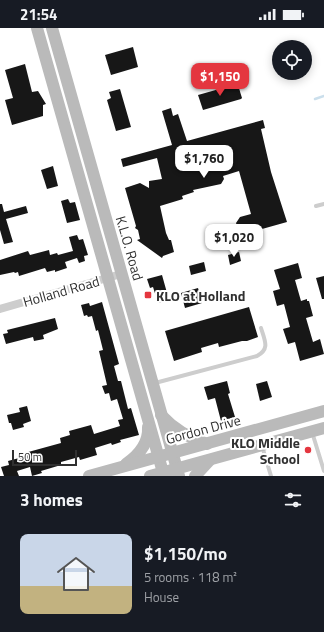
<!DOCTYPE html>
<html lang="en">
<head>
<meta charset="utf-8">
<style>
  body { margin:0; font-family:"Titillium Web",sans-serif; background:#242831; color:#f1f3f6; height:100vh; display:flex; flex-direction:column; font-size:15px; white-space:nowrap }
  * { box-sizing:border-box; margin:0 }
  p { font-size:13px; color:#9ea1a6 }
  .icon { flex:none; width:22px; height:22px; fill:none; stroke:currentColor; stroke-width:2; stroke-linecap:round; stroke-linejoin:round }
  .map { position:relative; height:448px; overflow:hidden }
  .details { display:flex; flex-direction:column; background:#171b24; flex:1 }
  .details>* { flex:none }
  .controls { position:absolute; left:272px; top:12px; display:grid; gap:8px }
  .controls a { display:grid; place-items:center; width:40px; height:40px; border-radius:50%; background:#171b24; box-shadow:0 2px 10px #0003; font-size:20px }
  .scale { position:absolute; left:12px; bottom:10px; width:65px; box-sizing:border-box; padding-left:4px; border:2px solid #303030; border-top:0; font-size:11px; line-height:14px; white-space:nowrap; color:#303030; -webkit-text-stroke:3px #fff; paint-order:stroke }
  .price { position:absolute; translate:-50% -34px; padding:0 9px; border-radius:8px; background:#fff; color:#222; font-size:13px; line-height:26px; filter:drop-shadow(0 1px 2px #0008) }
  .price::after { content:''; position:absolute; left:50%; top:24px; width:12px; height:9px; margin-left:-6px; background:inherit; clip-path:polygon(0 0,100% 0,50% 100%) }
  .price.on { background:#e4363f; color:#fff }
  ul { padding:0; list-style:none }
  li { display:flex; align-items:center; gap:12px; height:100px; padding:0 20px }
  li+li { border-top:1px solid #363941 }
  li span { display:grid; place-items:center; flex:none; width:112px; height:80px; border-radius:8px; color:#555 }
  li>.icon { margin-inline-start:auto }
  span .icon { width:48px; height:48px; fill:#fffc; stroke-width:1 }
  li b { font-size:17px }
  h2 { display:flex; justify-content:space-between; align-items:center; height:48px; padding:0 20px; font-size:17px }
  .status { display:flex; justify-content:space-between; align-items:center; height:28px; padding:0 20px; background:#171b24; direction:ltr }
  .status svg { height:11px; fill:currentColor }
  .map>svg:first-child { display:block }
  .lines { fill:none; stroke-linecap:round; stroke-linejoin:round }
  .stream { stroke:#cbdfec; stroke-width:2.5 }
  .building { fill:#171717 }
  .service { stroke:#cdcdcd; stroke-width:4 }
  .minor { stroke:#cdcdcd; stroke-width:8 }
  .secondary { stroke:#bababa; stroke-width:12 }
  .poi-dot { fill:#e4363f; stroke:#fff; stroke-width:1.5 }
  .labels { text-anchor:middle; dominant-baseline:central; stroke-width:4; stroke-linejoin:round; paint-order:stroke }
  .street-label { font-size:14px; fill:#303030; stroke:#fff }
  .poi-label { font-size:14px; font-weight:bold; fill:#303030; stroke:#fff; text-anchor:start }
</style>
</head>
<body>
<div class="status"><b>21:54</b><svg viewBox="0 0 49 12"><path d="M0 12V9h3v3zM5 12V6h3v6zM10 12V3h3v9zM15 12V0h3v12zM26 1h20v11H26zM47 4h2v5h-2z"/></svg></div>
<div class="map">
<svg width="324" height="448" viewBox="0 0 324 448">
  <rect width="100%" height="100%" fill="#fff"/>
  <g class="lines">
    <polyline class="stream" points="315,71 324,68"/>
  </g>
  <g class="building">
    <polygon points="133,19 138,39 111,47 105,27"/>
    <polygon points="25,36 32,64 38,63 46,76 43,77 43,88 12,97 5,72 13,70 5,42"/>
    <polygon points="237,56 238,57 242,70 241,71 203,82 198,67"/>
    <polygon points="120,61 131,99 116,103 107,72 111,70 109,64"/>
    <polygon points="171,80 173,88 178,86 187,113 263,92 265,100 261,101 271,144 287,194 240,207 236,195 240,189 251,186 239,143 223,148 224,151 221,156 193,162 194,164 182,168 183,171 160,178 166,205 169,212 171,212 174,224 163,228 162,230 137,212 140,211 138,202 135,200 136,198 125,160 140,155 149,160 149,153 162,151 157,130 123,139 121,131 172,117 162,83"/>
    <polygon points="53,138 58,158 47,161 41,142"/>
    <polygon points="68,171 70,175 75,174 80,192 67,195 61,173"/>
    <polygon points="0,176 2,176 4,184 26,178 28,185 6,191 13,214 4,216 0,202"/>
    <polygon points="77,207 79,212 83,211 88,227 84,228 85,233 79,235 77,230 65,234 67,240 55,244 55,242 47,244 45,240 19,248 18,244 15,245 14,244 0,247 0,232 28,223 30,227 49,222 50,227 57,225 58,227 73,223 69,209"/>
    <polygon points="239,224 241,233 230,237 228,227"/>
    <polygon points="204,234 206,243 191,247 189,238"/>
    <polygon points="298,235 302,250 295,252 301,273 307,271 307,273 309,273 313,288 306,290 313,314 320,311 324,326 300,333 295,314 288,316 283,301 290,299 284,276 277,278 273,263 280,261 274,242"/>
    <polygon points="162,247 169,272 158,275 153,259 150,260 147,251"/>
    <polygon points="324,248 324,271 322,271 316,250"/>
    <polygon points="198,260 202,275 185,280 181,265"/>
    <polygon points="102,274 119,336 114,338 118,353 121,353 128,381 131,380 139,407 120,412 121,414 112,417 111,415 95,420 97,427 80,432 79,429 61,434 61,437 41,443 42,445 32,448 30,439 17,443 19,448 4,448 1,439 9,437 8,433 19,430 21,426 61,415 60,410 70,407 69,403 91,397 94,406 120,398 118,392 123,391 117,371 111,373 109,365 105,366 102,358 107,357 99,323 103,322 98,302 96,303 92,288 88,289 87,287 84,288 81,277 89,275 90,278"/>
    <polygon points="249,279 258,309 247,313 242,313 219,319 218,315 201,320 202,324 174,333 165,303"/>
    <polygon points="55,290 58,301 43,307 44,311 34,313 33,309 6,316 3,306 8,305 7,302"/>
    <polygon points="227,353 230,365 228,366 235,389 221,393 215,370 208,372 204,359"/>
    <polygon points="267,353 272,369 260,373 256,356"/>
    <polygon points="27,378 31,393 23,396 24,399 13,402 11,395 9,395 7,387 20,384 19,380"/>
  </g>
  <g class="lines">
    <g class="service">
      <polyline points="316,178 324,176"/>
      <path d="M155 355 257 328C270 321 265 313 261 300"/>
      <polyline points="312,404 324,443"/>
      <polyline points="262,418 271,448"/>
    </g>
    <polyline class="minor" points="0,281 121,246"/>
    <g class="secondary">
      <polyline points="37,0 164,448"/>
      <polyline points="52,0 179,448"/>
      <path d="M161 387C174 401 189 410 207 416"/>
      <path d="M126 436C139 427 149 415 148 399"/>
      <polyline points="89,448 324,383"/>
      <polyline points="150,448 324,400"/>
      <polyline points="195,448 209,433"/>
    </g>
  </g>
  <g class="poi-dot">
    <rect x="144" y="263" width="8" height="8" rx="2"/>
    <circle cx="308" cy="422" r="4"/>
  </g>
  <g class="labels">
    <g class="street-label">
      <text transform="translate(130 220) rotate(74)">K.L.O. Road</text>
      <text transform="translate(61 263) rotate(-16)">Holland Road</text>
      <text transform="translate(203 401) rotate(-15)">Gordon Drive</text>
    </g>
    <g class="poi-label">
      <text x="156" y="267">KLO at Holland</text>
      <text x="300" y="414" text-anchor="end">KLO Middle<tspan x="300" dy="16">School</tspan></text>
    </g>
  </g>
</svg>
<div class="controls">
<a><svg class="icon" aria-label="locate" viewBox="0 0 24 24"><circle cx="12" cy="12" r="6"/><path d="M12 2v4M12 18v4M2 12h4M18 12h4"/></svg></a>
</div>
<div class="scale">50 m</div>
<b class="price on" style="left:220px;top:69px">$1,150</b>
<b class="price" style="left:204px;top:151px">$1,760</b>
<b class="price" style="left:234px;top:230px">$1,020</b>
</div>
<section class="details">
<h2>3 homes<svg class="icon" aria-label="filters" viewBox="0 0 24 24"><path d="M4 7h16M4 17h16"/><circle cx="9" cy="7" r="2"/><circle cx="15" cy="17" r="2"/></svg></h2>
<ul>
<li><span style="background:linear-gradient(#c9d6e8 65%,#c2b280 0)"><svg class="icon" aria-label="home" viewBox="0 0 24 24"><path d="M3 11l9-7 9 7M6 9v11h12V9"/></svg></span><div><b>$1,150/mo</b><p>5 rooms · 118 m²</p><p>House</p></div></li>
</ul>
</section>
</body>
</html>
